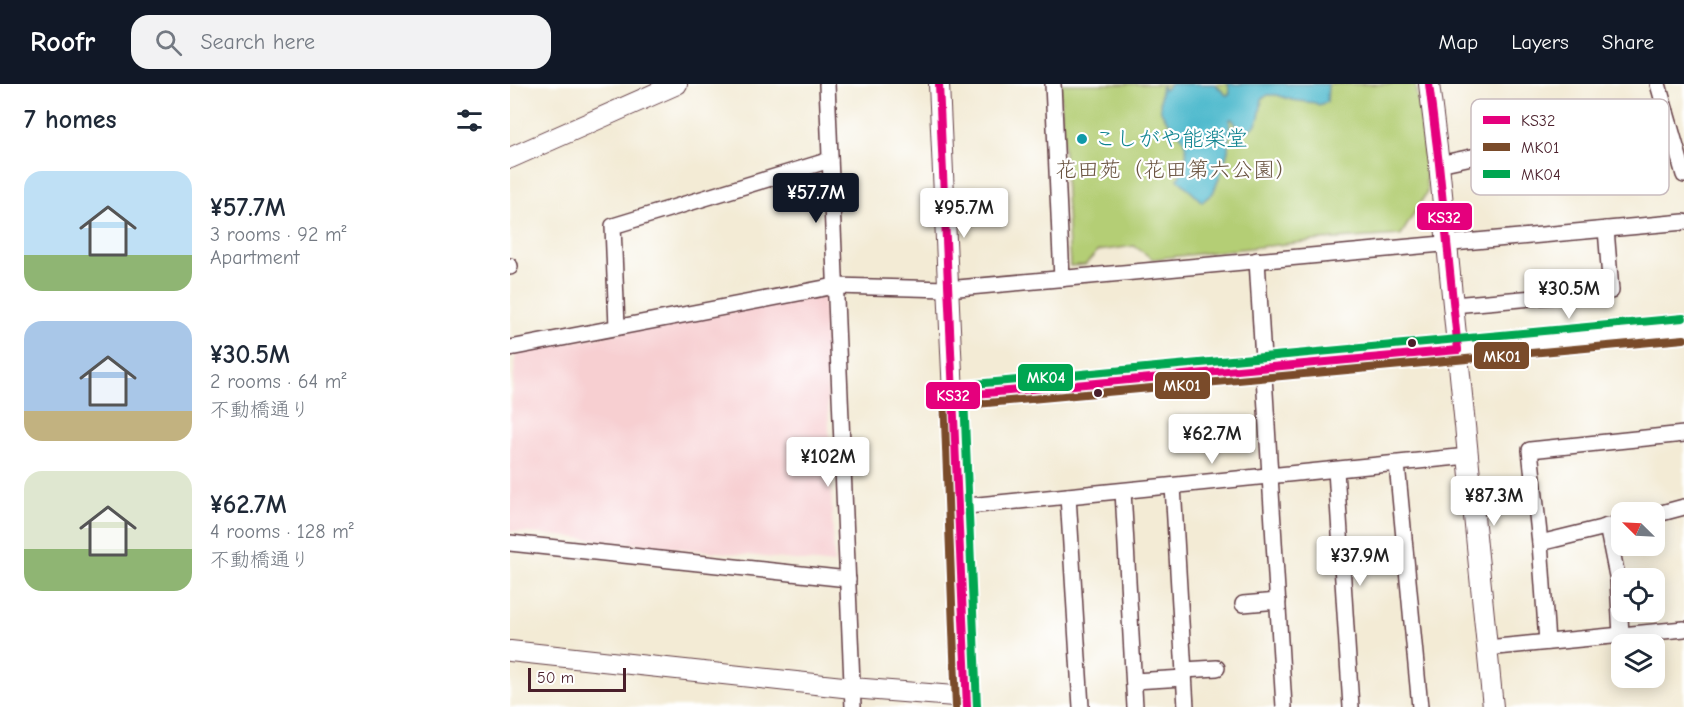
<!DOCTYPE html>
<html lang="en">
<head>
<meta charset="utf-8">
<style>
  body { margin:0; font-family:"Comic Neue","Klee One",sans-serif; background:#f2f2f3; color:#1f2937; height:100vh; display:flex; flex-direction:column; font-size:22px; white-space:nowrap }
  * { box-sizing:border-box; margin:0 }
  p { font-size:20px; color:#747a83 }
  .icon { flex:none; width:33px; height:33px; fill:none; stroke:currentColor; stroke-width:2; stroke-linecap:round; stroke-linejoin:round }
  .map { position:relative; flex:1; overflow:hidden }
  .panel { display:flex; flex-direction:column; background:#fff; width:510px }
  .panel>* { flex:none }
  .needle { width:39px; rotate:294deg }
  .tools { position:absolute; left:1101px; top:418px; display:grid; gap:12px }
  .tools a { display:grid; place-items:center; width:54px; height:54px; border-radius:12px; background:#fff; box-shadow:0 3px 15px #0003; font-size:30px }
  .scale { position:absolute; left:18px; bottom:15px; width:98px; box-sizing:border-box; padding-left:6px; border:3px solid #4a1f2b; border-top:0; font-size:16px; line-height:21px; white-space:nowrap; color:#4a1f2b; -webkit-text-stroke:4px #fff; paint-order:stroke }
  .price { position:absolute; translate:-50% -51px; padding:0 14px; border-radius:6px; background:#fff; color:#222; font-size:20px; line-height:39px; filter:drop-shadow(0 2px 3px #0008) }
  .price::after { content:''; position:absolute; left:50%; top:36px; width:18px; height:14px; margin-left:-9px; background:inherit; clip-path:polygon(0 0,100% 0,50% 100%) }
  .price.selected { background:#111827; color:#fff }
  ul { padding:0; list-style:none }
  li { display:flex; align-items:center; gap:18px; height:150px; padding:0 24px }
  li span { display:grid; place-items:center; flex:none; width:168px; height:120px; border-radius:18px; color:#555 }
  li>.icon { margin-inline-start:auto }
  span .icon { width:72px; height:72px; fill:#fffc; stroke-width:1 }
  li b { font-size:26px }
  h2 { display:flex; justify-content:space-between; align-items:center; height:72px; padding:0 24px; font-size:26px }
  header { display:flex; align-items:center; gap:36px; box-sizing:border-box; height:84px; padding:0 30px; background:#111827; color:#fff }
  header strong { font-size:28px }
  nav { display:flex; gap:33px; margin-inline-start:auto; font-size:21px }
  .search { width:420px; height:54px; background:#f2f2f3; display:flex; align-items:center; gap:15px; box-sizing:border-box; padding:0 21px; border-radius:18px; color:#747a83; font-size:22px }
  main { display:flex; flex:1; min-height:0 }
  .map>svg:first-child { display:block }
  .built { fill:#f7cfd1 }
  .green { fill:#b4ce74; stroke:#7f7650; stroke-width:1.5 }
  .water { fill:#50bacd; stroke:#4d6c7c; stroke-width:1.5 }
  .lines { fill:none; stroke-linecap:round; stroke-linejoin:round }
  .minor-casing { stroke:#633e44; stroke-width:18 }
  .tertiary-casing { stroke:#633e44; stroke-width:22 }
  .minor { stroke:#fff; stroke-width:15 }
  .tertiary { stroke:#fff; stroke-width:20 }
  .bus-1-casing { stroke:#fff; stroke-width:12 }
  .bus-2-casing { stroke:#fff; stroke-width:12 }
  .bus-3-casing { stroke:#fff; stroke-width:12 }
  .bus-1 { stroke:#e5007d; stroke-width:8 }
  .bus-2 { stroke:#7a4b2a; stroke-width:8 }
  .bus-3 { stroke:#00a651; stroke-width:8 }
  .culture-dot { fill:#0f9aa8; stroke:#fff; stroke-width:2 }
  .bus-dot { fill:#4a1f2b; stroke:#fff; stroke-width:2 }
  .labels { text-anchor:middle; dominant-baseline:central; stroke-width:4.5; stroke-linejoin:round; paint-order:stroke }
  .culture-label { font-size:22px; fill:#0d838f; stroke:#fff; text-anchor:start }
  .park-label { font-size:22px; fill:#6a5441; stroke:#fff }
  .key { fill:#fff; stroke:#c9bcbf; stroke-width:1.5 }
  .key-label { font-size:16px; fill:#4a1f2b }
  .line-badge { stroke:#fff; stroke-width:2 }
  .badge-label { font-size:16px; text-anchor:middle; font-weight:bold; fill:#fff }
</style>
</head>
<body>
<header>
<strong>Roofr</strong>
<div class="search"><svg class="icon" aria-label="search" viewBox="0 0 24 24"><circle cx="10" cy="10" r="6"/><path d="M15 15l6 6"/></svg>Search here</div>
<nav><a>Map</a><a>Layers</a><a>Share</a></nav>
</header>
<main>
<section class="panel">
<h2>7 homes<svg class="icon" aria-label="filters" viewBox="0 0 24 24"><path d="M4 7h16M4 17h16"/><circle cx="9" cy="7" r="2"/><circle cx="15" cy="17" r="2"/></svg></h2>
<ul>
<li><span style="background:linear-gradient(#bfe0f5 70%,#8fb573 0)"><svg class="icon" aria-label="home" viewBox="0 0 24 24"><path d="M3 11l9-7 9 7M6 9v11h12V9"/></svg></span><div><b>¥57.7M</b><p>3 rooms · 92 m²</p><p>Apartment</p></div></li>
<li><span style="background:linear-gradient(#a9c7e8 75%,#c2b280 0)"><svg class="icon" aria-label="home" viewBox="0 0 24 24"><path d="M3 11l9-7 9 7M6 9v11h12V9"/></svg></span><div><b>¥30.5M</b><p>2 rooms · 64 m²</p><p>不動橋通り</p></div></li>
<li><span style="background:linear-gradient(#dfe7d0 65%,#8fb573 0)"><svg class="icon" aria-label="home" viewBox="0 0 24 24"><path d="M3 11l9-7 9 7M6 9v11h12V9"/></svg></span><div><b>¥62.7M</b><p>4 rooms · 128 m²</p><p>不動橋通り</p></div></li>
</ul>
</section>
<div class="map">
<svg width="1174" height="623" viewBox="0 0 1174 623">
  <rect width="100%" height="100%" fill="#fff"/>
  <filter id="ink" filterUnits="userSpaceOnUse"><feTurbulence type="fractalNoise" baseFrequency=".0167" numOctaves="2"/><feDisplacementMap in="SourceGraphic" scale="12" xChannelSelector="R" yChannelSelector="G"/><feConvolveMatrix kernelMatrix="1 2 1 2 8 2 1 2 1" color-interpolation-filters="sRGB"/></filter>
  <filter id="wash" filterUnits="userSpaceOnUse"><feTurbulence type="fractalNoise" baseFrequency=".008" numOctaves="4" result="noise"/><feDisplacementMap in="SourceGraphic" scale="24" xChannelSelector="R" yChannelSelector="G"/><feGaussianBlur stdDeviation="1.35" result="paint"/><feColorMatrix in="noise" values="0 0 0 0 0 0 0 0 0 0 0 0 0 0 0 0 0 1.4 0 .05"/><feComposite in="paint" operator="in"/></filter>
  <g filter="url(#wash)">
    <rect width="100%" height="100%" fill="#f3ebd5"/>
    <polygon class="built" points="314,210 324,480 0,447 0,331 6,268"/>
    <polygon class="green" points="550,0 905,0 912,44 917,108 891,151 811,156 643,175 624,162 588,167 575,181 560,182"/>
    <path class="water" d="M661 0H705L716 11H718L720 10 718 0H818L817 18 809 21 805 19 782 16 767 11H758L752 15C750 29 750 45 734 47L728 44 722 35H720L718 67 712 87 703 109 692 118 668 95C679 74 681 59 663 42 659 38 653 33 651 27 649 20 651 10 651 3L653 2V5L654 6Z"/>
  </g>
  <g filter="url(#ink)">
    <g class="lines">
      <g class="minor-casing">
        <g id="minor">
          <polyline points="317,0 343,623"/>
          <polyline points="543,0 552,195"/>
          <polyline points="1148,0 1174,91"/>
          <polyline points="929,80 1088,46 1156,28"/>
          <polyline points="747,176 774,623"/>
          <polyline points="0,182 0,183"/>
          <polyline points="943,221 1101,207 1096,145"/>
          <polyline points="107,243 103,142 320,76"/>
          <polyline points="0,264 325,202 437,205 1174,138"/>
          <polyline points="887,380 910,623"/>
          <polyline points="826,386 841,623"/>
          <polyline points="663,402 676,623"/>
          <polyline points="613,407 625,623"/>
          <polyline points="558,412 571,623"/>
          <polyline points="448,423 958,372"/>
          <polyline points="1144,431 1174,423"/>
          <polyline points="1097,442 1108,497 1111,551"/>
          <polyline points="0,459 338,495"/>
          <polyline points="1030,459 1112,439"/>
          <polyline points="733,520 768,517"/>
          <polyline points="1037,558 1030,459 1020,366 1174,350"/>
          <polyline points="977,564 1174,545"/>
          <polyline points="674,586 707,584"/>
          <polyline points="624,597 674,594"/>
        </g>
      </g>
      <g class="tertiary-casing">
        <g id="tertiary">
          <polyline points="429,0 457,623"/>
          <polyline points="919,0 929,80 983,623"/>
          <polyline points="0,74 167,0"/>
          <polyline points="444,312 1174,244"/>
          <polyline points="0,567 342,604 457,613"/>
        </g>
      </g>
      <use href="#minor" class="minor"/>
      <use href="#tertiary" class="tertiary"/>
      <g class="bus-1-casing">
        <g id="bus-1">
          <polyline points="429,0 457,623"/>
          <polyline points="919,0 929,80 948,266"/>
          <polyline points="444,312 948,266"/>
        </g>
      </g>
      <g class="bus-2-casing">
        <g id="bus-2">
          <polyline points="434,312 446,623"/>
          <polyline points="445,322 1174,255"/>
        </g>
      </g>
      <g class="bus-3-casing">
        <g id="bus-3">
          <polyline points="443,302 1173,234"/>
          <polyline points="454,312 467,623"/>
        </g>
      </g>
      <use href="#bus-1" class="bus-1"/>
      <use href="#bus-2" class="bus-2"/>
      <use href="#bus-3" class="bus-3"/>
    </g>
  </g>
  <circle class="culture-dot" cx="572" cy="55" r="6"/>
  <g class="bus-dot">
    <circle cx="902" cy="259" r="5"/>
    <circle cx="588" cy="309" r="5"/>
  </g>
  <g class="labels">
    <g class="culture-label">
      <text x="584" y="55">こしがや能楽堂</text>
    </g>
    <g class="park-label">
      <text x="666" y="86">花田苑（花田第六公園）</text>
    </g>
  </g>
  <rect x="961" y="15" width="198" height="96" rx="9" class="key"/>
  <rect x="973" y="32" width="27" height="8" fill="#e5007d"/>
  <rect x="973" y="59" width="27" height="8" fill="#7a4b2a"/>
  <rect x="973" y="86" width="27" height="8" fill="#00a651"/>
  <g class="key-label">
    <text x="1011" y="42">KS32</text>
    <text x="1011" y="69">MK01</text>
    <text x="1011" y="96">MK04</text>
  </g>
  <g class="line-badge">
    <rect x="906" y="118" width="57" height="29" rx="6" fill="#e5007d"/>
    <rect x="963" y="257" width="57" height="29" rx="6" fill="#7a4b2a"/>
    <rect x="507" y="279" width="57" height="29" rx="6" fill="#00a651"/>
    <rect x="644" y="287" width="57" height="29" rx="6" fill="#7a4b2a"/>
    <rect x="415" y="297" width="56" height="29" rx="6" fill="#e5007d"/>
  </g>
  <g class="badge-label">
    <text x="934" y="139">KS32</text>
    <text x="992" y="278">MK01</text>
    <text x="536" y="299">MK04</text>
    <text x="672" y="307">MK01</text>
    <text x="443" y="317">KS32</text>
  </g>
</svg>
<div class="tools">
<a><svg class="needle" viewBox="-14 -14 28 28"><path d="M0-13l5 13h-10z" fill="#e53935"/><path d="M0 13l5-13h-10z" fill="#747a83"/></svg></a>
<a><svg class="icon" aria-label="locate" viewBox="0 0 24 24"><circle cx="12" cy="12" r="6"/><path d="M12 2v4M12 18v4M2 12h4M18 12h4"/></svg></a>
<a><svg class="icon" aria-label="layers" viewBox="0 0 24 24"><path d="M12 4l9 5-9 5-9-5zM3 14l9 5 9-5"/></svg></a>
</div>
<div class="scale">50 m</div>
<b class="price selected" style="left:306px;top:140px">¥57.7M</b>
<b class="price" style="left:454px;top:155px">¥95.7M</b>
<b class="price" style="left:1059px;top:236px">¥30.5M</b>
<b class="price" style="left:702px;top:381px">¥62.7M</b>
<b class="price" style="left:318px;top:404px">¥102M</b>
<b class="price" style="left:984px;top:443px">¥87.3M</b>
<b class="price" style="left:850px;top:503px">¥37.9M</b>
</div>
</main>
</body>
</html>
